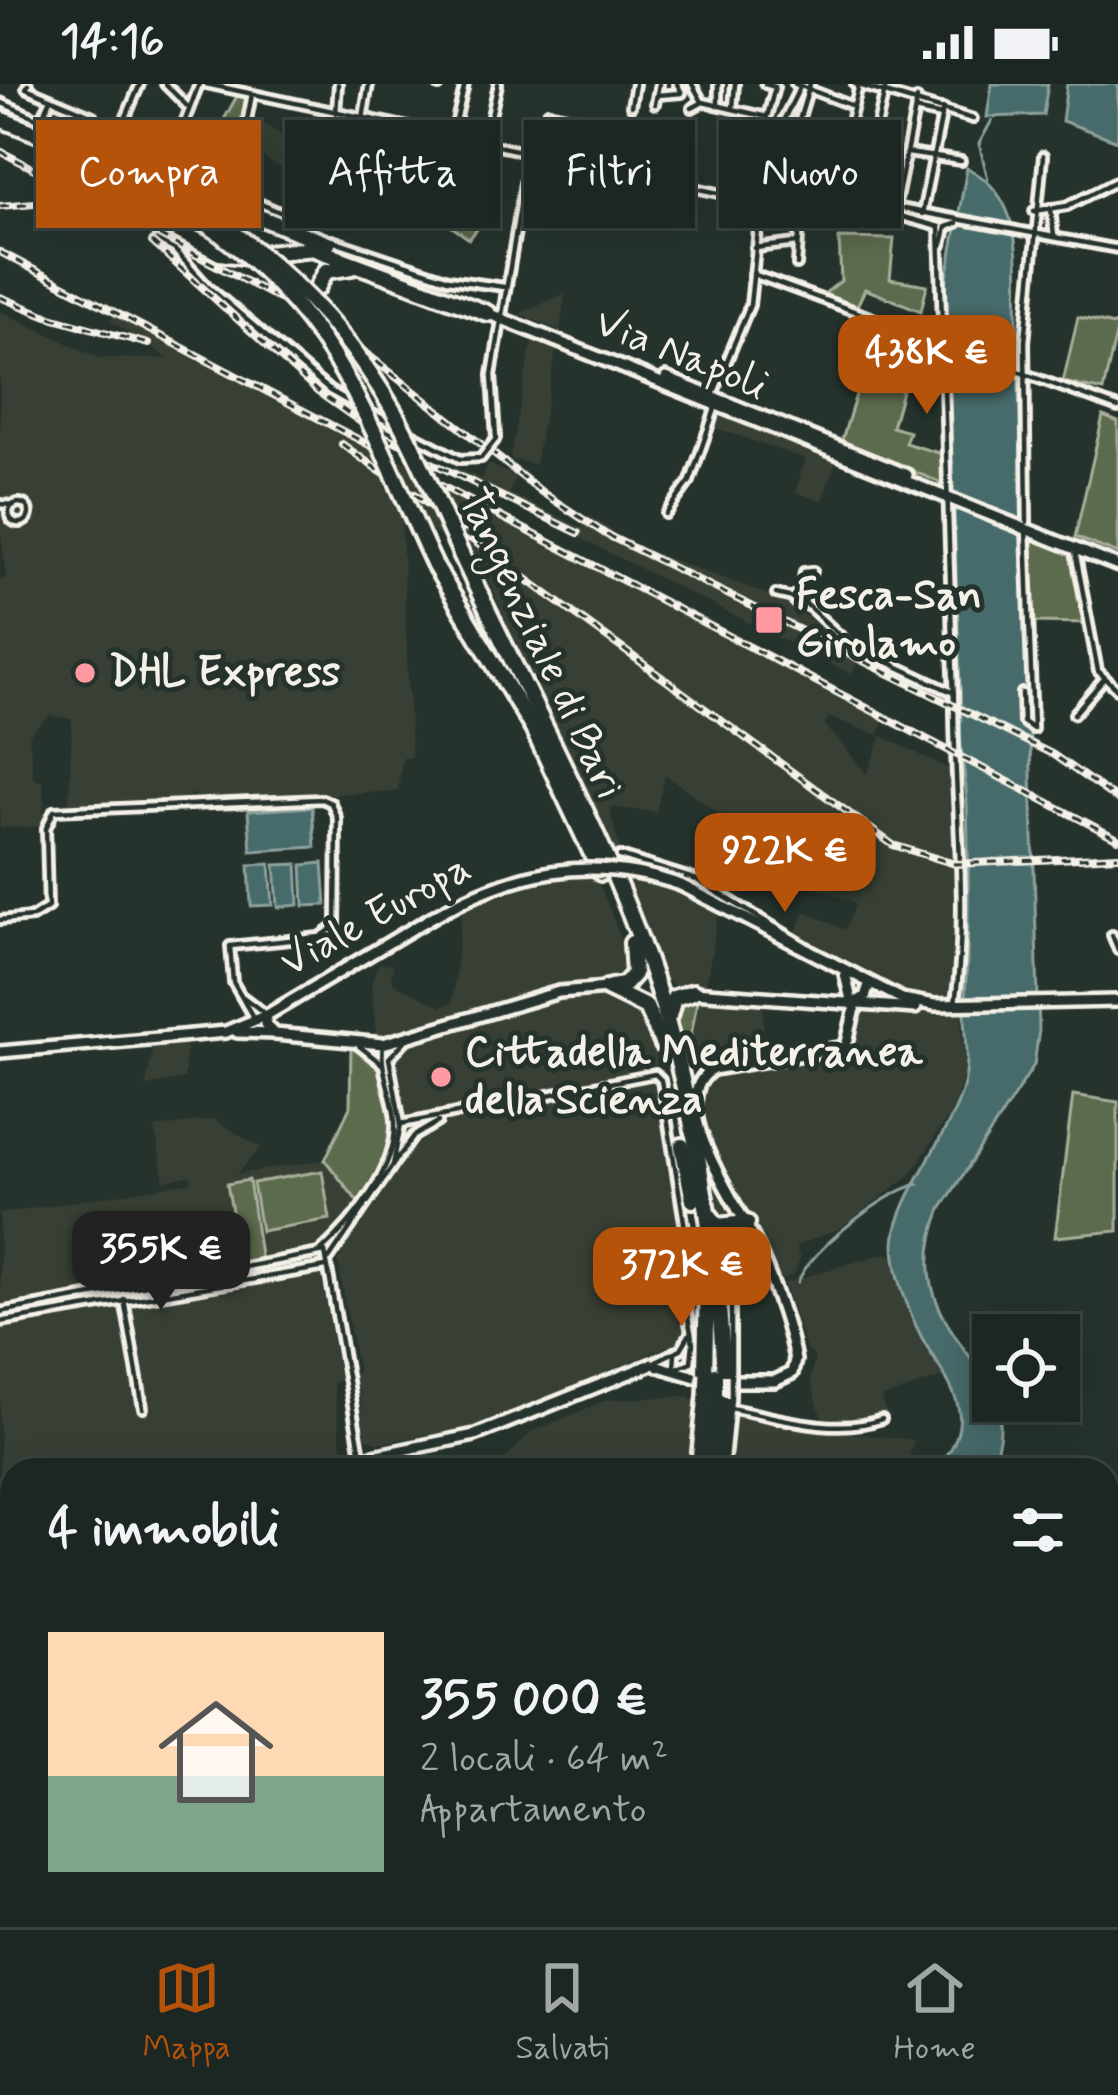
<!DOCTYPE html>
<html lang="it">
<head>
<meta charset="utf-8">
<style>
  body { margin:0; font-family:Mynerve,sans-serif; background:#29322f; color:#f1f3f6; height:100vh; display:flex; flex-direction:column; font-size:45px; white-space:nowrap }
  * { box-sizing:border-box; margin:0 }
  p { font-size:39px; color:#a0a5a5 }
  .icon { flex:none; width:66px; height:66px; fill:none; stroke:currentColor; stroke-width:2; stroke-linecap:round; stroke-linejoin:round }
  .map { position:relative; flex:1; overflow:hidden }
  .sheet { position:absolute; left:0px; top:1374px; width:1119px; height:471px; display:flex; flex-direction:column; background:#1c2622; border-radius:36px 36px 0 0; box-shadow:0 6px 30px #0003,0 0 0 3px #3a4340 }
  .sheet>* { flex:none }
  .banner { position:absolute; left:36px; top:36px; width:1047px; height:108px; display:flex; gap:24px }
  .fabs { position:absolute; left:972px; top:1230px; display:grid; gap:24px }
  .fabs a { display:grid; place-items:center; width:108px; height:108px; border-radius:0px; background:#1c2622; box-shadow:0 6px 30px #0003,0 0 0 3px #3a4340; font-size:60px }
  .price { position:absolute; translate:-50% -102px; padding:0 27px; border-radius:24px; background:#b45309; color:#fff; font-size:39px; line-height:78px; filter:drop-shadow(0 3px 6px #0008) }
  .price::after { content:''; position:absolute; left:50%; top:72px; width:36px; height:27px; margin-left:-18px; background:inherit; clip-path:polygon(0 0,100% 0,50% 100%) }
  .price.selected { background:#222; color:#fff }
  ul { padding:0; list-style:none }
  li { display:flex; align-items:center; gap:36px; height:300px; padding:0 48px }
  li span { display:grid; place-items:center; flex:none; width:336px; height:240px; border-radius:0px; color:#555 }
  li>.icon { margin-inline-start:auto }
  span .icon { width:144px; height:144px; fill:#fffc; stroke-width:1 }
  li b { font-size:51px }
  h2 { display:flex; justify-content:space-between; align-items:center; height:144px; padding:0 48px; font-size:51px }
  .tag { padding:0 42px; border-radius:0px; background:#1c2622; box-shadow:0 6px 30px #0003,0 0 0 3px #3a4340; font-size:42px; line-height:108px }
  .tag.selected { background:#b45309; color:#fff }
  .status { display:flex; justify-content:space-between; align-items:center; height:84px; padding:0 60px; background:#1c2622; direction:ltr }
  .status svg { height:33px; fill:currentColor }
  .menu { display:flex; justify-content:space-around; align-items:center; height:168px; border-top:3px solid #3a4340; background:#1c2622; font-size:33px; color:#a0a5a5 }
  .menu a { display:grid; justify-items:center; gap:6px }
  .menu .selected { color:#b45309 }
  .map>svg:first-child { display:block }
  .built { fill:#374036 }
  .green { fill:#5c6b4d; stroke:#a8ae9a; stroke-width:3; fill-rule:evenodd }
  .water { fill:#466b6b; stroke:#8ca19d; stroke-width:3 }
  .lines { fill:none; stroke-linecap:round; stroke-linejoin:round }
  .stream { stroke:#8ca19d; stroke-width:3 }
  .street-casing { stroke:#f4f1e8; stroke-width:14 }
  .secondary-casing { stroke:#f4f1e8; stroke-width:18 }
  .highway-casing { stroke:#f4f1e8; stroke-width:22 }
  .street { stroke:#26332d; stroke-width:4.5 }
  .secondary { stroke:#26332d; stroke-width:9 }
  .highway { stroke:#26332d; stroke-width:14 }
  .rail-casing { stroke:#f4f1e8; stroke-width:8 }
  .rail { stroke:#26332d; stroke-width:3; stroke-dasharray:9; stroke-linecap:butt }
  .street-bridge-casing { stroke:#f4f1e8; stroke-width:14; stroke-linecap:butt }
  .secondary-bridge-casing { stroke:#f4f1e8; stroke-width:18; stroke-linecap:butt }
  .highway-bridge-casing { stroke:#f4f1e8; stroke-width:22; stroke-linecap:butt }
  .street-bridge { stroke:#26332d; stroke-width:4.5 }
  .secondary-bridge { stroke:#26332d; stroke-width:9 }
  .highway-bridge { stroke:#26332d; stroke-width:14 }
  .poi-dot { fill:#ff9aa2; stroke:#26332d; stroke-width:4.5 }
  .labels { text-anchor:middle; dominant-baseline:central; stroke-width:10; stroke-linejoin:round; paint-order:stroke }
  .street-label { font-size:42px; fill:#f4f1e8; stroke:#26332d }
  .poi-label { font-size:42px; font-weight:bold; fill:#f4f1e8; stroke:#26332d; text-anchor:start }
</style>
</head>
<body>
<div class="status"><b>14:16</b><svg viewBox="0 0 49 12"><path d="M0 12V9h3v3zM5 12V6h3v6zM10 12V3h3v9zM15 12V0h3v12zM26 1h20v11H26zM47 4h2v5h-2z"/></svg></div>
<div class="map">
<svg width="1118" height="1843" viewBox="0 0 1118 1843">
  <rect width="100%" height="100%" fill="#26332d"/>
  <filter id="ink" filterUnits="userSpaceOnUse"><feTurbulence type="fractalNoise" baseFrequency=".00833" numOctaves="2"/><feDisplacementMap in="SourceGraphic" scale="24" xChannelSelector="R" yChannelSelector="G"/><feConvolveMatrix kernelMatrix="1 2 1 2 8 2 1 2 1" color-interpolation-filters="sRGB"/></filter>
  <g filter="url(#ink)">
    <g class="built">
      <polygon points="251,31 300,64 311,50 330,64 351,53 349,61 387,86 394,77 403,83 374,126 307,83 298,95 245,61"/>
      <polygon points="599,48 653,59 651,90 588,77"/>
      <polygon points="565,210 560,246 519,230"/>
      <polygon points="116,226 885,630 879,651 828,633 825,641 867,690 882,652 951,686 963,855 950,917 930,919 888,907 816,866 796,847 805,827 845,846 856,819 821,805 665,690 656,728 609,723 621,769 612,777 486,491 472,475 401,425 411,673 402,674 398,707 210,716 191,710 188,715 69,721 72,635 50,631 29,651 33,694 43,697 44,742 0,744 0,496 6,495 0,437 0,227 99,274 169,275 111,237"/>
      <polygon points="533,252 557,262 535,380 510,375"/>
      <polygon points="719,328 837,374 822,417 795,408 806,375 713,343"/>
      <polygon points="488,380 516,393 509,409 582,444 589,432 637,463 786,517 843,561 887,583 883,591 857,580 851,590 452,390 455,383 481,395"/>
      <polygon points="595,788 633,887 617,898 577,900 394,953 362,954 376,948 371,901 378,880 393,881 391,895 397,901 440,923 452,919 462,827 533,794"/>
      <polygon points="616,788 671,802 719,825 705,906 677,903 662,893"/>
      <polygon points="599,908 636,918 651,941 661,980 415,1036 403,1029 392,974 407,958 551,915"/>
      <polygon points="861,909 914,927 961,926 966,987 952,1027 910,1091 839,1145 795,1162 800,1175 794,1191 775,1199 747,1136 716,1139 687,1003 712,990 856,966"/>
      <polygon points="698,912 764,917 763,967 686,979"/>
      <polygon points="186,958 184,995 146,1002 152,966 143,961"/>
      <polygon points="653,993 689,1163 672,1167 685,1255 475,1343 379,1359 366,1354 358,1302 351,1302 349,1289 358,1289 338,1177 406,1070 446,1037"/>
      <polygon points="213,1035 261,1064 237,1090 325,1076 364,1119 316,1164 340,1297 333,1299 343,1373 282,1386 12,1386 12,1528 0,1532 0,1130 192,1098 191,1091 164,1097 155,1044"/>
      <polygon points="886,1169 895,1174 918,1250 947,1291 881,1314 889,1338 869,1344 824,1341 810,1296 815,1272 806,1266 784,1199"/>
      <polygon points="688,1312 694,1317 695,1331 690,1386 494,1386 532,1348 606,1316"/>
      <polygon points="738,1329 795,1343 914,1356 906,1386 737,1386 730,1361 733,1332"/>
      <polygon points="12,1551 12,1777 0,1779 0,1554"/>
      <polygon points="1118,1729 1115,1843 979,1843 991,1833 1107,1833 1107,1738"/>
      <polygon points="249,1833 540,1833 539,1843 244,1843"/>
      <polygon points="573,1833 688,1833 692,1843 572,1843"/>
    </g>
    <g class="green">
      <polygon points="237,12 248,14 238,63 217,48"/>
      <circle cx="756" cy="51" r="15"/>
      <polygon points="403,83 432,104 442,90 469,109 462,120 485,136 469,155 431,128 421,142 382,115"/>
      <polygon points="839,154 894,155 890,195 927,201 921,227 865,205 857,222 824,210 841,197"/>
      <polygon points="1078,233 1118,242 1103,307 1063,298"/>
      <path d="M915 254 942 263 947 401 841 359 870 265 908 277ZM931 262 941 277 942 370 905 359 909 348 892 343 909 282 926 286Z"/>
      <polygon points="1103,332 1118,338 1118,470 1075,453"/>
      <polygon points="1027,451 1074,469 1089,539 1031,538"/>
      <polygon points="698,912 686,978 694,980 682,983 670,922"/>
      <path d="M351 962 382 985C396 1046 396 1066 358 1118L325 1076 350 1023Z"/>
      <polygon points="1073,1011 1118,1018 1118,1147 1055,1153"/>
      <polygon points="322,1087 330,1135 261,1147 253,1099"/>
      <polygon points="249,1096 261,1178 242,1181 227,1100"/>
    </g>
    <g class="water">
      <polygon points="992,0 1048,0 1043,31 987,33"/>
      <polygon points="1067,0 1118,0 1118,57 1062,37"/>
      <path d="M967 84C1027 113 1017 186 1017 242L1039 946 1034 981 941 1125C887 1258 1044 1282 988 1386H935C978 1340 957 1311 929 1266 912 1239 895 1193 894 1162 893 1118 950 1052 963 1004 972 972 963 944 965 913 969 849 969 785 967 721 966 689 958 663 961 630L946 199Z"/>
      <polygon points="312,723 315,763 251,767 248,727"/>
      <polygon points="323,779 326,821 304,822 302,781"/>
      <polygon points="270,780 273,821 251,822 249,781"/>
      <polygon points="297,780 299,821 278,823 275,781"/>
    </g>
    <g class="lines">
      <g class="stream">
        <polyline points="988,95 979,60 992,36"/>
        <path d="M798 1198C809 1167 885 1107 919 1100"/>
        <polyline points="752,1833 757,1843"/>
      </g>
      <g class="street-casing">
        <g id="street">
          <polyline points="28,0 26,4 93,32"/>
          <polyline points="165,0 189,24"/>
          <polyline points="206,0 761,118 899,132 939,143"/>
          <polyline points="692,0 701,16"/>
          <polyline points="795,0 853,22"/>
          <polyline points="855,0 973,35"/>
          <polyline points="439,2 439,0"/>
          <polyline points="252,10 235,99 245,113 291,133"/>
          <polyline points="657,11 682,9 677,0"/>
          <polyline points="0,18 188,100"/>
          <polyline points="655,20 659,0"/>
          <polyline points="718,21 718,0"/>
          <polyline points="631,22 635,0"/>
          <polyline points="692,24 703,18 767,33 775,3 765,0"/>
          <polyline points="733,24 735,0"/>
          <polyline points="915,26 942,32"/>
          <polyline points="548,28 601,39"/>
          <polyline points="336,29 338,0"/>
          <polyline points="491,32 498,0"/>
          <polyline points="363,34 369,0"/>
          <polyline points="41,37 51,15"/>
          <polyline points="181,45 201,53 193,80"/>
          <polyline points="452,53 465,0"/>
          <polyline points="112,66 140,0"/>
          <polyline points="908,69 961,77"/>
          <polyline points="582,78 590,36"/>
          <polyline points="164,91 199,0"/>
          <polyline points="759,105 764,75 799,5"/>
          <polyline points="204,106 249,122"/>
          <polyline points="774,120 810,0"/>
          <polyline points="896,120 917,15"/>
          <polyline points="1051,124 1054,153"/>
          <polyline points="904,125 1118,165"/>
          <polyline points="1034,127 1067,122 1118,96"/>
          <polyline points="828,128 859,1"/>
          <polyline points="869,130 894,121"/>
          <polyline points="922,130 943,25"/>
          <polyline points="857,132 885,6"/>
          <path d="M939 143 954 620C954 720 969 819 955 920"/>
          <polyline points="157,156 174,165 207,202 330,307 357,322"/>
          <polyline points="332,156 448,195 504,203"/>
          <polyline points="942,161 946,143 957,139"/>
          <polyline points="755,164 797,159"/>
          <polyline points="797,181 801,124"/>
          <polyline points="753,190 1118,324"/>
          <polyline points="712,313 750,221 761,118"/>
          <polyline points="367,327 395,341"/>
          <polyline points="410,349 460,375 481,374"/>
          <polyline points="496,354 492,291 529,69"/>
          <circle cx="19" cy="429" r="10"/>
          <polyline points="0,420 14,421"/>
          <polyline points="666,430 690,397 716,322"/>
          <polyline points="1027,438 1025,258 1043,72"/>
          <polyline points="1075,467 1098,587 1118,606"/>
          <circle cx="800" cy="515" r="6"/>
          <polyline points="801,509 804,488 813,487"/>
          <polyline points="776,510 793,514"/>
          <polyline points="805,519 849,560 954,609"/>
          <polyline points="1022,609 1023,638 1033,645 1026,445"/>
          <polyline points="1074,630 1104,595"/>
          <polyline points="620,772 697,796 809,864"/>
          <polyline points="0,836 32,833 48,823 46,744 54,727 322,715 331,719 337,734 336,842 320,853 230,862 233,898 254,935"/>
          <polyline points="1112,851 1118,866"/>
          <polyline points="243,913 267,931"/>
          <polyline points="358,961 382,980"/>
          <polyline points="401,1040 655,990 661,996 690,1175"/>
          <polyline points="394,1079 414,1052 438,1038"/>
          <path d="M320 1168C353 1138 398 1084 395 1036 393 1010 379 985 383 960"/>
          <circle cx="685" cy="1182" r="9"/>
          <polyline points="329,1175 393,1081 401,1040 389,974 405,957"/>
          <polyline points="693,1187 700,1216"/>
          <polyline points="747,1194 769,1194"/>
          <polyline points="124,1215 143,1324"/>
          <polyline points="0,1228 325,1168 361,1371"/>
          <polyline points="0,1238 326,1183"/>
          <polyline points="675,1268 674,1285 691,1278 693,1259 679,1188"/>
          <polyline points="656,1277 681,1265 691,1248"/>
          <polyline points="731,1291 731,1210 755,1188 767,1188"/>
          <path d="M730 1324C777 1333 836 1352 882 1335"/>
          <polyline points="724,1386 731,1314"/>
          <polyline points="0,1533 12,1534"/>
          <polyline points="1107,1767 1118,1755"/>
          <polyline points="622,1833 627,1843"/>
          <polyline points="140,1843 147,1833"/>
          <polyline points="359,1843 361,1833"/>
          <polyline points="455,1843 456,1833"/>
          <polyline points="544,1843 546,1833"/>
          <polyline points="569,1843 570,1833"/>
          <polyline points="1017,1843 1029,1833"/>
        </g>
      </g>
      <g class="secondary-casing">
        <g id="secondary">
          <polyline points="487,229 1118,482"/>
          <polyline points="666,294 907,391"/>
          <polyline points="681,801 902,915 935,921 1118,917"/>
          <polyline points="845,890 852,920 865,913 869,901"/>
          <polyline points="693,908 915,924"/>
          <polyline points="267,931 265,940 275,950 383,960 559,908 607,904"/>
          <polyline points="237,948 274,949"/>
          <polyline points="0,968 226,948 267,931 429,835"/>
          <path d="M726 1297H775L792 1289 795 1276C788 1237 772 1196 756 1160 740 1121 660 1017 713 985L846 963 856 920"/>
          <polyline points="306,1386 475,1351 652,1280 709,1297"/>
          <polyline points="696,1386 704,1312"/>
          <polyline points="0,1544 12,1541"/>
          <polyline points="1107,1729 1118,1721"/>
          <polyline points="966,1843 979,1833"/>
        </g>
      </g>
      <g class="highway-casing">
        <g id="highway">
          <polyline points="0,35 79,66"/>
          <polyline points="72,57 120,78"/>
          <polyline points="72,63 111,90 151,132 220,169 243,172 312,164 487,229"/>
          <polyline points="110,81 147,101"/>
          <polyline points="190,106 328,160"/>
          <polyline points="161,117 164,131 173,140"/>
          <polyline points="317,204 326,187 352,183"/>
          <path d="M461 470C523 605 598 737 648 877 691 998 717 1164 724 1291"/>
          <polyline points="435,482 533,645 601,789"/>
          <polyline points="611,903 624,901 634,890 632,859"/>
          <polyline points="607,904 646,923 663,961"/>
          <polyline points="669,932 674,914 693,908"/>
          <polyline points="682,1062 693,1116"/>
          <polyline points="707,1128 718,1142 747,1139"/>
          <polyline points="705,1289 707,1198"/>
          <polyline points="706,1386 715,1311"/>
          <polyline points="716,1386 724,1311"/>
          <polyline points="561,1843 562,1833"/>
        </g>
      </g>
      <use href="#street" class="street"/>
      <use href="#secondary" class="secondary"/>
      <use href="#highway" class="highway"/>
      <g class="rail-casing">
        <g id="rail">
          <polyline points="0,67 334,244 543,409 607,451 1052,670 1118,716"/>
          <polyline points="0,122 46,118 95,127"/>
          <polyline points="152,158 318,308 362,339"/>
          <polyline points="0,168 371,362"/>
          <polyline points="0,213 47,232 148,260"/>
          <polyline points="384,352 403,361"/>
          <polyline points="342,360 381,388"/>
          <polyline points="424,375 578,449"/>
          <polyline points="436,399 1118,755"/>
          <polyline points="415,410 429,421"/>
          <polyline points="463,449 893,761 955,780 1118,772"/>
        </g>
      </g>
      <use href="#rail" class="rail"/>
      <g class="street-bridge-casing">
        <g id="street-bridge">
          <polyline points="481,374 496,355"/>
          <polyline points="731,1313 731,1291"/>
        </g>
      </g>
      <g class="secondary-bridge-casing">
        <g id="secondary-bridge">
          <path d="M429 835C510 787 590 769 681 801"/>
          <polyline points="704,1312 705,1289"/>
        </g>
      </g>
      <g class="highway-bridge-casing">
        <g id="highway-bridge">
          <path d="M120 78C234 138 330 214 394 328 420 373 439 423 461 470"/>
          <polyline points="195,113 230,127"/>
          <path d="M182 123C335 222 362 326 435 482"/>
          <polyline points="715,1311 715,1291"/>
        </g>
      </g>
      <use href="#street-bridge" class="street-bridge"/>
      <use href="#secondary-bridge" class="secondary-bridge"/>
      <use href="#highway-bridge" class="highway-bridge"/>
    </g>
  </g>
  <g class="poi-dot">
    <rect x="754" y="521" width="30" height="30" rx="6"/>
    <circle cx="85" cy="589" r="12"/>
    <circle cx="441" cy="993" r="12"/>
  </g>
  <g class="labels">
    <g class="street-label">
      <text transform="translate(681 271) rotate(22)">Via Napoli</text>
      <text transform="translate(540 560) rotate(65)">Tangenziale di Bari</text>
      <text transform="translate(376 832) rotate(-29)">Viale Europa</text>
    </g>
    <g class="poi-label">
      <text x="796" y="512">Fesca-San<tspan x="796" dy="48">Girolamo</tspan></text>
      <text x="109" y="589">DHL Express</text>
      <text x="465" y="969">Cittadella Mediterranea<tspan x="465" dy="48">della Scienza</tspan></text>
    </g>
  </g>
</svg>
<div class="fabs">
<a><svg class="icon" aria-label="locate" viewBox="0 0 24 24"><circle cx="12" cy="12" r="6"/><path d="M12 2v4M12 18v4M2 12h4M18 12h4"/></svg></a>
</div>
<b class="price" style="left:927px;top:333px">438K €</b>
<b class="price" style="left:785px;top:831px">922K €</b>
<b class="price selected" style="left:161px;top:1229px">355K €</b>
<b class="price" style="left:682px;top:1245px">372K €</b>
<div class="banner">
<a class="tag selected">Compra</a>
<a class="tag">Affitta</a>
<a class="tag">Filtri</a>
<a class="tag">Nuovo</a>
</div>
<section class="sheet">
<h2>4 immobili<svg class="icon" aria-label="filters" viewBox="0 0 24 24"><path d="M4 7h16M4 17h16"/><circle cx="9" cy="7" r="2"/><circle cx="15" cy="17" r="2"/></svg></h2>
<ul>
<li><span style="background:linear-gradient(#ffd9b3 60%,#7fa58c 0)"><svg class="icon" aria-label="home" viewBox="0 0 24 24"><path d="M3 11l9-7 9 7M6 9v11h12V9"/></svg></span><div><b>355 000 €</b><p>2 locali · 64 m²</p><p>Appartamento</p></div></li>
</ul>
</section>
</div>
<nav class="menu">
<a class="selected"><svg class="icon" aria-label="map" viewBox="0 0 24 24"><path d="M3 6l6-2 6 2 6-2v14l-6 2-6-2-6 2zM9 4v14M15 6v14"/></svg>Mappa</a>
<a><svg class="icon" aria-label="saved" viewBox="0 0 24 24"><path d="M7 4h10v16l-5-4-5 4z"/></svg>Salvati</a>
<a><svg class="icon" aria-label="home" viewBox="0 0 24 24"><path d="M3 11l9-7 9 7M6 9v11h12V9"/></svg>Home</a>
</nav>
</body>
</html>
